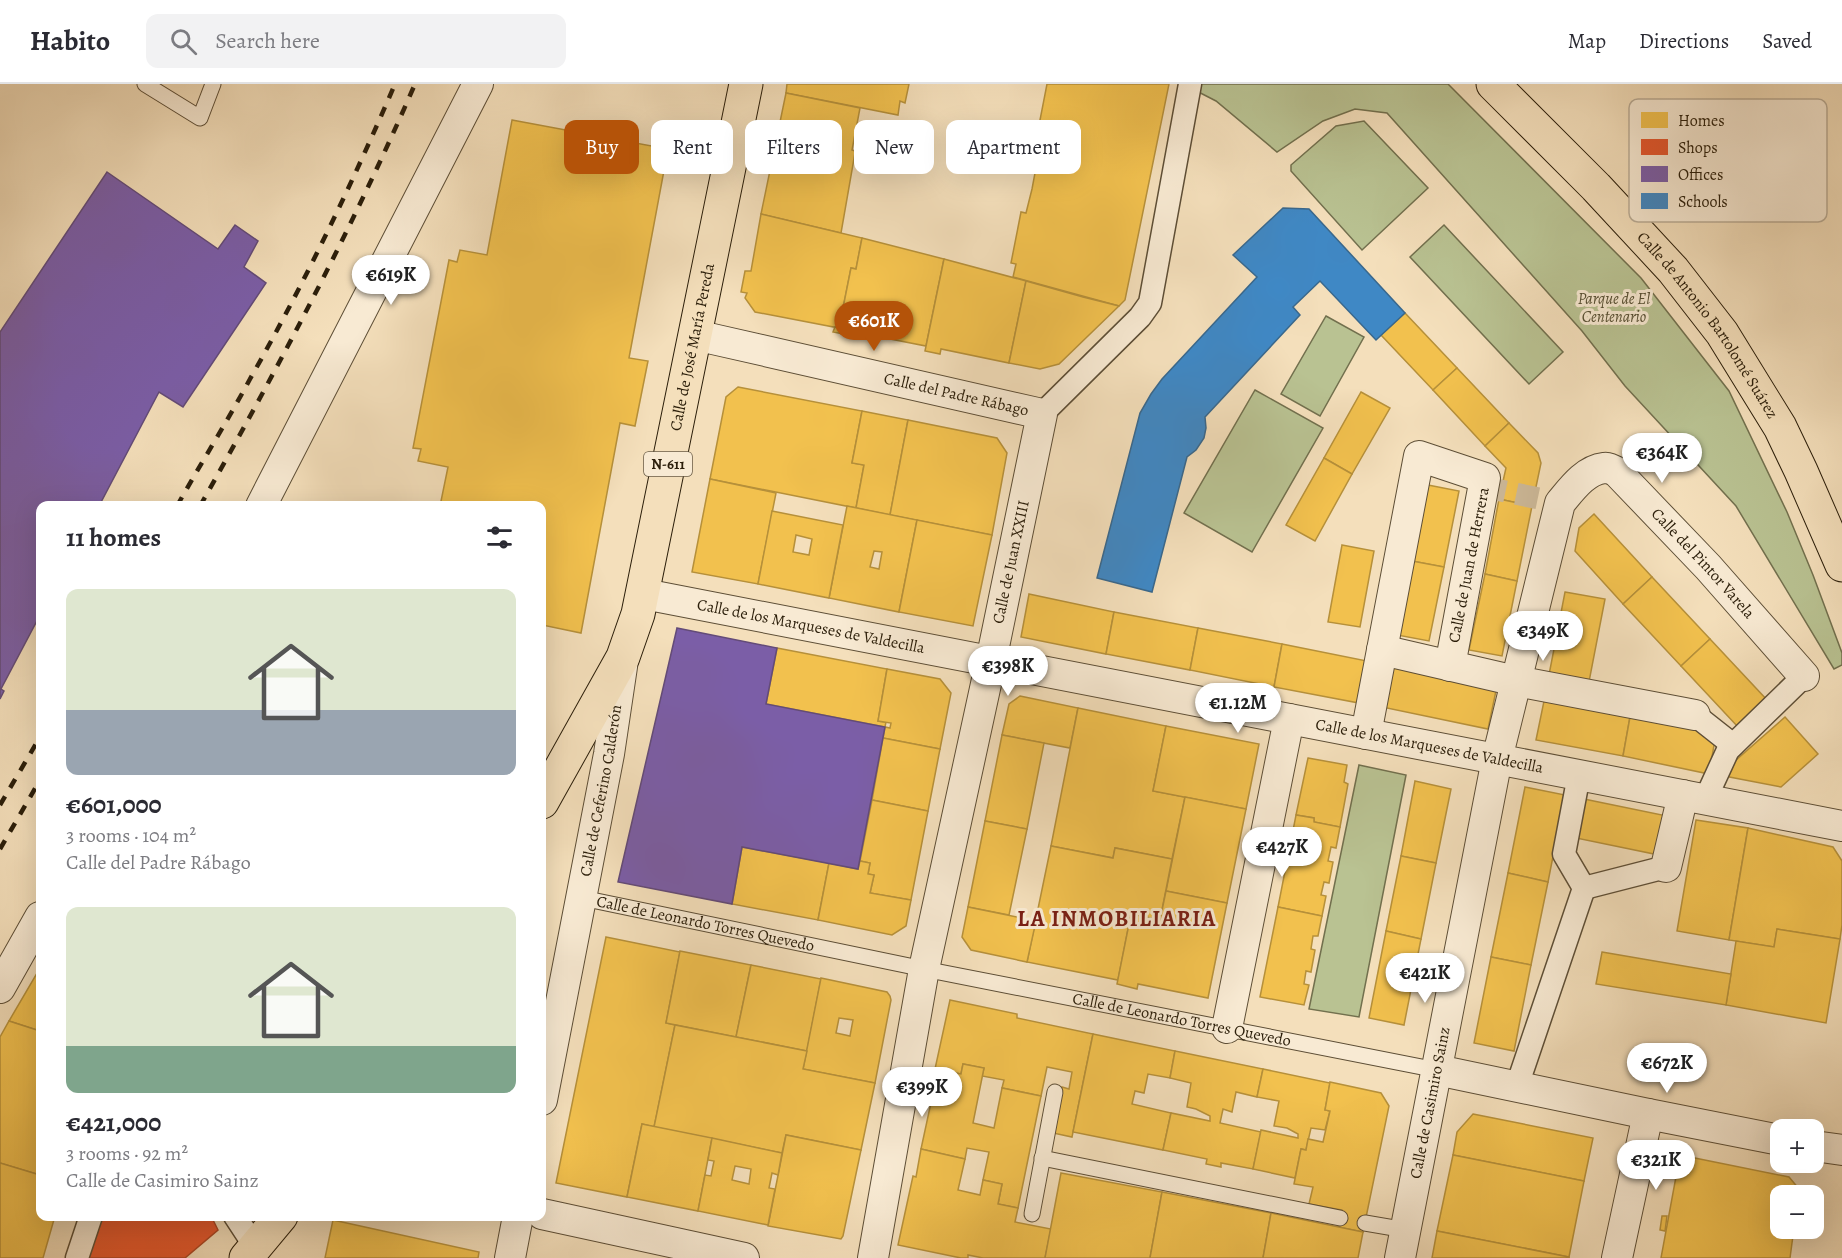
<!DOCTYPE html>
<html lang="en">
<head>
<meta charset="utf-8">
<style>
  body { margin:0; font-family:Alegreya,serif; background:#f2f2f3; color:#2b2b33; height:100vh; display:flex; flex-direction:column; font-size:22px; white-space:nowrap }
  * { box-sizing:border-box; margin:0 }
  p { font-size:20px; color:#7c7c81 }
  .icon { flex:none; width:33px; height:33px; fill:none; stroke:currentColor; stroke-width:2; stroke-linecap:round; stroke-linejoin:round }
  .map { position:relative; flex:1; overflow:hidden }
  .panel { position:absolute; left:36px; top:417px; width:510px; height:720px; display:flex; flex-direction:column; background:#fff; border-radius:12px; box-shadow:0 6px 24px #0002 }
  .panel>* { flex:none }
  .banner { position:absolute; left:564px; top:36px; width:570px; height:54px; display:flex; gap:12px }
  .tools { position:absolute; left:1770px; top:1035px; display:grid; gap:12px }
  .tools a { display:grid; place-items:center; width:54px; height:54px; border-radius:12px; background:#fff; box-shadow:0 6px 24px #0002; font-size:30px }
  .price { position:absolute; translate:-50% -51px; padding:0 14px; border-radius:21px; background:#fff; color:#222; font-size:20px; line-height:39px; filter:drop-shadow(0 2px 3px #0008) }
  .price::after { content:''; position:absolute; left:50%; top:36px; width:18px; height:14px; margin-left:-9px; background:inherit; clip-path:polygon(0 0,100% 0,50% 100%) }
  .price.selected { background:#b45309; color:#fff }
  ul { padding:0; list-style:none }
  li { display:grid; align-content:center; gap:12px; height:318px; padding:0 30px }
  li span { display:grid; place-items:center; height:186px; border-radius:12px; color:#555 }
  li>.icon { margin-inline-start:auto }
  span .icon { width:108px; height:108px; fill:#fffc; stroke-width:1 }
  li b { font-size:26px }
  h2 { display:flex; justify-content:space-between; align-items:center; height:72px; padding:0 30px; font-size:26px }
  .chip { padding:0 21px; border-radius:12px; background:#fff; box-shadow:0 6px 24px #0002; font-size:21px; line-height:54px }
  .chip.selected { background:#b45309; color:#fff }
  header { display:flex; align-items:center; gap:36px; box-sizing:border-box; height:84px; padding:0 30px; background:#fff; border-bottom:2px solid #e1e1e2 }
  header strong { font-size:28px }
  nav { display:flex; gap:33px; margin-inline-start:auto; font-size:21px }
  .search { width:420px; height:54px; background:#f2f2f3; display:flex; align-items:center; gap:15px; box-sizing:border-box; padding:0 21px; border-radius:12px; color:#7c7c81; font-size:22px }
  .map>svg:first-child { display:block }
  .green { fill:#b9c292; stroke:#72704e; stroke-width:1.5 }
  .homes { fill:#f2c14e; stroke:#b6903a; stroke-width:1.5; fill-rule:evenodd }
  .shops { fill:#e4572e; stroke:#ac4623; stroke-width:1.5 }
  .offices { fill:#7b5ea7; stroke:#634b78; stroke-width:1.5 }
  .schools { fill:#3f88c5; stroke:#39688d; stroke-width:1.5 }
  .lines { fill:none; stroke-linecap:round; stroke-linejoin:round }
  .pedestrian-tunnel { stroke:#ccb898; stroke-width:22; stroke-dasharray:22 11; stroke-linecap:butt }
  .service-casing { stroke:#5d4e36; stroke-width:17 }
  .pedestrian-casing { stroke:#5d4e36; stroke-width:25 }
  .minor-casing { stroke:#5d4e36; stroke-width:32 }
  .primary-casing { stroke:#2b1e0a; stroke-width:35 }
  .trunk-casing { stroke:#2b1e0a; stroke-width:35 }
  .service { stroke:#f8ead3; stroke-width:15 }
  .pedestrian { stroke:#f8ead3; stroke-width:22 }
  .minor { stroke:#f8ead3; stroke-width:30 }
  .primary { stroke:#f4dfbb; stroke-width:33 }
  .trunk { stroke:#f4dfbb; stroke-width:33 }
  .rail { stroke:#2b1e0a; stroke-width:4.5; stroke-dasharray:10 10; stroke-linecap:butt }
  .labels { text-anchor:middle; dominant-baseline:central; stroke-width:6; stroke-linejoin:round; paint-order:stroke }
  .shield { fill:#f8ead3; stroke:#685b46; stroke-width:1.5 }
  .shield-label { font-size:15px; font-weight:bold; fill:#2b1e0a }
  .park-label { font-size:16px; font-style:italic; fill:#564f33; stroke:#f8ead3 }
  .street-label { font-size:16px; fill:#2b1e0a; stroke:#f8ead3 }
  .district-label { font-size:22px; font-weight:bold; letter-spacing:1.5px; fill:#7a1f14; stroke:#f8ead3 }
  .key { fill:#f8ead3; stroke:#baad97; stroke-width:1.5 }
  .key-label { font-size:16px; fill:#2b1e0a }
</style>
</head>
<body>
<header>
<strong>Habito</strong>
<div class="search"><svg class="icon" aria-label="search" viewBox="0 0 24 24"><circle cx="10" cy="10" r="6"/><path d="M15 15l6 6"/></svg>Search here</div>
<nav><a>Map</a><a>Directions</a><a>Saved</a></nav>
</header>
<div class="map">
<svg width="1842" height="1174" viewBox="0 0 1842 1174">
  <rect width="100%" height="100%" fill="#f4dfbb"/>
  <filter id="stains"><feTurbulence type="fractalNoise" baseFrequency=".00333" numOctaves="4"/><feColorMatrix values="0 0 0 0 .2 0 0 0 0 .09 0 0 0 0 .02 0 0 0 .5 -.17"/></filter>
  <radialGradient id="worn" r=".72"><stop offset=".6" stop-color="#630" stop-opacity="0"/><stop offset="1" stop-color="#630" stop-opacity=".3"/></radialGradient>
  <g class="green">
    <polygon points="1183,0 1448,0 1641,194 1729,307 1787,428 1813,491 1842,569 1842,581 1834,585 1736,422 1625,302 1582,247 1387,29 1355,25 1323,37 1277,68 1216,17"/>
    <polygon points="1364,37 1428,104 1362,166 1291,87 1291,81 1336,42"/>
    <polygon points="1444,141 1563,268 1529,300 1410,173"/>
    <polygon points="1326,232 1364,253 1320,332 1281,310"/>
    <polygon points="1255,306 1323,344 1252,468 1184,429"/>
    <polygon points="1359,681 1406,691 1359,933 1309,925"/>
  </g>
  <g class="homes">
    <polygon points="787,0 909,0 905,19 900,17 898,31 786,9"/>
    <polygon points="1047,0 1169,0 1125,216 1119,222 1013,193 1016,180 1011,179 1021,128 1026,129 1032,105 1038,73 1033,72"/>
    <polygon points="786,9 860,24 852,66 855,67 855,69 841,149 761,130"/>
    <polygon points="512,36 668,65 629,274 648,277 635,342 620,339 581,549 542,541 542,422 440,422 448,383 418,377 421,365 413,364 449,176 457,178 460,166 487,171"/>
    <polygon points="761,130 862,154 856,185 851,184 839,244 755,228 745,214 747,209 741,208 745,187 751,187"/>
    <polygon points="862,154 944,175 926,262 860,249 858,253 833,248 835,243 839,244 851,184 856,185"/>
    <polygon points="944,175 1026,197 1009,279 941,265 940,270 925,267"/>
    <polygon points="1026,197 1083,213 1119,222 1059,280 1040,285 1009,279"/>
    <polygon points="1405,229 1457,284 1433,306 1381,251"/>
    <polygon points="1457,284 1509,339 1485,362 1433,306"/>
    <polygon points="738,303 862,327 852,379 864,381 856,424 710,395 726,313"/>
    <polygon points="1361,308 1390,324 1352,390 1324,374"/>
    <polygon points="862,327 908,336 890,431 856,424 864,381 852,379"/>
    <polygon points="908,336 997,354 1007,369 992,451 890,431"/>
    <polygon points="1509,339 1538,369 1541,379 1532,422 1499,415 1506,384 1485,362"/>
    <polygon points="1324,374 1352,390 1315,457 1286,441"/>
    <polygon points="710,395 776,409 758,500 692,488"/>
    <polygon points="1428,401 1459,407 1444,483 1412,477"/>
    <polygon points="1499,415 1532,422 1517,497 1485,490"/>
    <path d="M847 422 917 436 899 528 829 514ZM874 467 882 468 879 485 870 483Z"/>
    <path d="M772 427 843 441 829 514 758 500ZM796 451 812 455 809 471 793 468Z"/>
    <polygon points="1594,430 1652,493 1623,520 1575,467 1579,444"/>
    <polygon points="917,436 992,451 973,542 899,528"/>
    <polygon points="1342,461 1374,467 1360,543 1328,538"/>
    <polygon points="1412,477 1444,483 1429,557 1397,551"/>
    <polygon points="1485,490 1517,497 1502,572 1469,566"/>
    <polygon points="1652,493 1710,555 1681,582 1623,520"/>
    <polygon points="1565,508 1605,515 1588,603 1548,596"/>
    <polygon points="1029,510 1114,528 1106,570 1021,553"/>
    <polygon points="1114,528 1198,544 1190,586 1106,570"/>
    <polygon points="1198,544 1282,560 1274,603 1190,586"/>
    <polygon points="1710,555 1768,617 1738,643 1681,582"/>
    <polygon points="1282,560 1367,577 1359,619 1274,603"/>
    <polygon points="777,564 887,585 878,637 886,638 885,643 766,620"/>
    <polygon points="1391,581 1497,602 1488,645 1382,623"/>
    <polygon points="887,585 940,595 951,609 940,665 883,654 885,643 890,644 891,639 878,637"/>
    <polygon points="1020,612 1078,624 1070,664 1002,651 1009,620"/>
    <polygon points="1544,617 1630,633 1623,672 1536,656"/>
    <polygon points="1078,624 1166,642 1153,707 1185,713 1172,775 1115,764 1113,774 1051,762"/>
    <polygon points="1630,633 1716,650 1709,690 1623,672"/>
    <polygon points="1785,633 1818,670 1781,703 1719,691"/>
    <polygon points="1166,642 1259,660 1246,725 1153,707"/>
    <polygon points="1002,651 1044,659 1027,745 985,737"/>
    <polygon points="883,654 940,665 928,727 872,716"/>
    <polygon points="1308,674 1347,681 1344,698 1348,700 1340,743 1314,738 1314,734 1296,731"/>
    <polygon points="1415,697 1451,705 1436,779 1401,772"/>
    <polygon points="1525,703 1565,711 1548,798 1508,789"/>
    <polygon points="1185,713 1246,725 1227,819 1166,807"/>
    <polygon points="1584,715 1667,732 1659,771 1576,754"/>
    <polygon points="872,716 928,727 911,816 870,809 874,791 868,790 870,779 860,777"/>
    <polygon points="1296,731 1314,734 1314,738 1340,743 1336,764 1331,763 1328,777 1333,778 1329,799 1324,798 1321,811 1326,812 1322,832 1278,823"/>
    <polygon points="1696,736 1748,744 1729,856 1677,847"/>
    <polygon points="985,737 1027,745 1009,831 968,823"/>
    <polygon points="1748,744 1833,763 1842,777 1842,841 1840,855 1777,845 1774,863 1729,856"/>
    <polygon points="1051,762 1113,774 1115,764 1172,775 1160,836 1131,830 1118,896 1027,878"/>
    <polygon points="742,763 829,779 818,836 732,820"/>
    <polygon points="1401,772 1436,779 1421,855 1386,847"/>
    <polygon points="860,777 870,779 868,790 874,791 870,809 911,816 906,842 892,851 818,836 829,779 858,785"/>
    <polygon points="1508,789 1548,798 1531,881 1491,873"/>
    <polygon points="1166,807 1227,819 1208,914 1138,900 1137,905 1117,900 1131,830 1160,836"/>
    <polygon points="968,823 1036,837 1027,878 971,866 962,853"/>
    <polygon points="1278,823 1322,832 1318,852 1313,852 1311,865 1315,866 1311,888 1306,887 1304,900 1309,901 1304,921 1260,913"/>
    <polygon points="1777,845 1840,855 1826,939 1726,921 1736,857 1774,863"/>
    <polygon points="1386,847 1421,855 1404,941 1369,934"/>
    <polygon points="606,853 680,868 666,939 675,941 656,1034 654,1043 642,1040 627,1113 556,1099"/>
    <polygon points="680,867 751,881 736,953 666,939"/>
    <polygon points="1602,868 1731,890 1726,921 1596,900"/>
    <polygon points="1491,873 1531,881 1514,967 1474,959"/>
    <polygon points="751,881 821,895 807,967 736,953"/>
    <polygon points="40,884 40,947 9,937"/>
    <path d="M821 894 887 908 890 912 891 916 875 999 803 985ZM839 934 853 936 850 952 836 949Z"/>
    <polygon points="950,916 1017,930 1017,934 1093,950 1072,1053 1053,1049 1062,1003 1069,1005 1072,988 1047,983 1041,1012 1002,1004 1004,996 982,992 984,984 963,980 961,990 935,985"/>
    <polygon points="9,937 40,947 40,1091 0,1079 0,953"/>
    <polygon points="675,941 807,967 803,985 875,999 861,1066 786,1051 782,1069 654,1043"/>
    <polygon points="1093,950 1175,967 1170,994 1148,990 1144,1009 1135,1007 1132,1020 1171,1029 1163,1066 1073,1048"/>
    <polygon points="1175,967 1263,985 1257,1013 1236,1008 1232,1028 1223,1025 1220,1039 1261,1048 1253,1085 1221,1079 1221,1083 1206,1080 1207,1075 1163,1066 1171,1029 1210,1037 1210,1032 1196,1025 1187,1023 1191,999 1170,994"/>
    <polygon points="963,980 984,984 973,1039 994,1044 1002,1004 1041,1012 1018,1124 998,1120 1002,1100 983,1096 989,1068 967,1064 965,1075 921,1065 938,986 961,990"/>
    <polygon points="1263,985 1330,999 1325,1026 1330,1027 1325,1046 1311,1044 1306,1066 1301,1065 1295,1094 1253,1085 1261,1046 1298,1054 1298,1050 1287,1044 1274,1042 1279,1017 1257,1013"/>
    <polygon points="1330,998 1381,1009 1389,1022 1363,1148 1338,1143 1342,1126 1309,1120 1313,1103 1294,1100 1301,1065 1306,1066 1308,1055 1323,1058 1330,1027 1325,1026"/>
    <polygon points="1473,1030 1593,1054 1584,1097 1453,1071 1457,1048"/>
    <polygon points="642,1040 712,1054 698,1127 627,1113"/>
    <polygon points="786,1051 861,1066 843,1152 841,1155 768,1142"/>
    <path d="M712 1054 782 1069 778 1091 772 1089 769 1104 775 1105 768 1141 698 1127 705 1091 711 1092 714 1077 708 1076ZM735 1082 751 1085 749 1100 732 1096Z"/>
    <polygon points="921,1065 965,1075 958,1106 980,1111 983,1096 1002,1100 998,1120 1018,1124 1015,1138 1051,1145 1045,1174 983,1174 968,1171 968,1174 961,1174 898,1161 913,1092 916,1093"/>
    <polygon points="1453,1071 1584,1097 1569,1173 1437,1147"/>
    <polygon points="1680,1071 1789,1093 1799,1105 1798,1112 1780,1112 1780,1144 1794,1144 1790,1174 1661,1174"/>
    <polygon points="0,1079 40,1091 40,1132 55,1132 43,1174 0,1174"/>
    <polygon points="1061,1089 1162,1108 1150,1174 1045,1174"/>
    <polygon points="1162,1108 1271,1129 1263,1174 1150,1174"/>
    <polygon points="1271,1129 1363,1148 1358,1174 1263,1174"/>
    <polygon points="1662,1132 1667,1132 1665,1147 1660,1146"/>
    <polygon points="333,1136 479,1168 478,1174 325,1174"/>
    <polygon points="1437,1147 1569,1173 1569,1174 1432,1174"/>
  </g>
  <polygon class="shops" points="99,1132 211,1132 218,1146 185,1174 86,1174"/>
  <g class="offices">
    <polygon points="107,88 218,165 235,141 258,157 244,183 266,199 183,323 159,308 99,422 40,422 40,531 1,605 4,607 0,615 0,248"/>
    <polygon points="677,544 777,564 766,620 885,643 858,785 742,763 732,820 618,798"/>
  </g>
  <polygon class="schools" points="1283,124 1309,125 1405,229 1376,256 1320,197 1293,223 1300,231 1205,333 1206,344 1204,354 1196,366 1187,373 1152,508 1097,494 1140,329 1151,310 1162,295 1257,193 1233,171"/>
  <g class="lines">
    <polyline class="pedestrian-tunnel" points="1484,403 1560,419"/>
    <g class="service-casing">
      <g id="service">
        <polyline points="145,0 200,34 213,0"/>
        <path id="s1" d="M582 814 924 885 1437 986"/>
        <polyline points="1042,1074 1340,1134"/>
        <polyline points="1032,1130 1055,1008"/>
        <polyline points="1365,1139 1406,1146"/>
      </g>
    </g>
    <g class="pedestrian-casing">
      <g id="pedestrian">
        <polyline points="1042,330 1140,233 1150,219 1190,0"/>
        <polyline points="1695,631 1733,661"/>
        <polyline points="1705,716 1728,666 1804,592"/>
        <polyline points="1584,804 1666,783"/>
        <polyline points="1517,1002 1584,804 1564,770 1579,691"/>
        <polyline points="235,1132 256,1164"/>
        <polyline points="77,1174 91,1132"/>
      </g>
    </g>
    <g class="minor-casing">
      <g id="minor">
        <path id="s2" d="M695 251 1042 330 991 577 924 885 873 1174"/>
        <polyline points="261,422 478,0"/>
        <path id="s3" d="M644 510 1842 742"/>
        <polyline points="1382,566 1516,597 1695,631"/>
        <polyline points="1366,650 1419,372 1485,394 1450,582"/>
        <polyline points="1666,783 1683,711"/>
        <polyline points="0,904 40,833"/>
        <polyline points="1227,944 1289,635"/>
        <polyline points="1437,986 1648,1030 1780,1056"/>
        <path id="s4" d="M542 1016 609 670 623 576"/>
        <polyline points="1814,1062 1842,1066"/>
        <polyline points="542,1130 744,1174"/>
        <polyline points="510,1174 518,1132"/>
        <path id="s5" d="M1400 1174 1497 675 1560 419C1571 406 1585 386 1604 384 1608 383 1613 386 1617 388L1708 483 1804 592"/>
        <polyline points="1617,1174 1648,1030"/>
      </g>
    </g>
    <g class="primary-casing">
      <g id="primary">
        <path id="s6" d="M1493 0 1596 103 1673 186 1722 249 1780 343 1801 387 1842 481"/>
      </g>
    </g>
    <g class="trunk-casing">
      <g id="trunk">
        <path id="s7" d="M542 718 623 573 638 530 746 0"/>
        <polyline points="246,1174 281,1132"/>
      </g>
    </g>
    <use href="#service" class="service"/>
    <use href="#pedestrian" class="pedestrian"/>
    <use href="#minor" class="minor"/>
    <use href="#primary" class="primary"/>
    <use href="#trunk" class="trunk"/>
    <g class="rail">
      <path d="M177 422C201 379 227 338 250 295 304 200 352 100 395 0"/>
      <path d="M200 422C278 284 352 145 415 0"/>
      <polyline points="0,721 40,653"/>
      <polyline points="0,765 40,696"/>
    </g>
  </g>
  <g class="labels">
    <rect class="shield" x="644" y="368" width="48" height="24" rx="4.5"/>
    <g class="shield-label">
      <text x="668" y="380">N-611</text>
    </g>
    <g class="park-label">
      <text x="1614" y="215">Parque de El<tspan x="1614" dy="18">Centenario</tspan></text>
    </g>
    <g class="street-label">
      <text stroke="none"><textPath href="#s6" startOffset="324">Calle de Antonio Bartolomé Suárez</textPath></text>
      <text stroke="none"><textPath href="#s7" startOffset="484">Calle de José María Pereda</textPath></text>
      <text stroke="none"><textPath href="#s2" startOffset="268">Calle del Padre Rábago</textPath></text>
      <text transform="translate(1011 478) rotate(-78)">Calle de Juan XXIII</text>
      <text stroke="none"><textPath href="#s5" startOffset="969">Calle del Pintor Varela</textPath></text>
      <text transform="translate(1469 481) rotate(-79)">Calle de Juan de Herrera</text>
      <text stroke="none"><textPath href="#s3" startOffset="170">Calle de los Marqueses de Valdecilla</textPath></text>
      <text stroke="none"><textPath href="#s3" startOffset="800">Calle de los Marqueses de Valdecilla</textPath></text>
      <text stroke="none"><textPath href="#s4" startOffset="315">Calle de Ceferino Calderón</textPath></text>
      <text stroke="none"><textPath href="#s1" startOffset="126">Calle de Leonardo Torres Quevedo</textPath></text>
      <text stroke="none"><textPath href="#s1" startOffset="612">Calle de Leonardo Torres Quevedo</textPath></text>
      <text stroke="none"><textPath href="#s5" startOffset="158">Calle de Casimiro Sainz</textPath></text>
    </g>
    <g class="district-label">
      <text x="1117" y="835">LA INMOBILIARIA</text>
    </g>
  </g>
  <rect x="1629" y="15" width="198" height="123" rx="9" class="key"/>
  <rect x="1641" y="28" width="27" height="16" fill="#f2c14e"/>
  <rect x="1641" y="55" width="27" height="16" fill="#e4572e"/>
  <rect x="1641" y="82" width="27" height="16" fill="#7b5ea7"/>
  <rect x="1641" y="109" width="27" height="16" fill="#3f88c5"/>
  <g class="key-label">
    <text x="1678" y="42">Homes</text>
    <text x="1678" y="69">Shops</text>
    <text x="1678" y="96">Offices</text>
    <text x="1678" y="123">Schools</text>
  </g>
  <rect width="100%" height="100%" filter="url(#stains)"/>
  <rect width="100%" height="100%" fill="url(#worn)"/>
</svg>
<div class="tools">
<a>+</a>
<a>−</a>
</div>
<b class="price" style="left:391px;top:222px">€619K</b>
<b class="price selected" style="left:874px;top:268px">€601K</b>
<b class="price" style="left:1662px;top:400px">€364K</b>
<b class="price" style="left:1543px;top:578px">€349K</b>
<b class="price" style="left:1008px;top:613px">€398K</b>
<b class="price" style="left:1238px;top:650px">€1.12M</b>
<b class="price" style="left:1282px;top:794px">€427K</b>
<b class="price" style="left:1425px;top:920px">€421K</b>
<b class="price" style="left:1667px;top:1010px">€672K</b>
<b class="price" style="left:922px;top:1034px">€399K</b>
<b class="price" style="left:1656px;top:1107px">€321K</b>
<div class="banner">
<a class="chip selected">Buy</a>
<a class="chip">Rent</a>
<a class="chip">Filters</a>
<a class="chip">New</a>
<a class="chip">Apartment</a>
</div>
<section class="panel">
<h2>11 homes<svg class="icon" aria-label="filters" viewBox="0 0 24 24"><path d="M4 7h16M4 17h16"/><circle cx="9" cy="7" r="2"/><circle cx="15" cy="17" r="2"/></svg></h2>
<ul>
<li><span style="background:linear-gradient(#dfe7d0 65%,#9aa5b1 0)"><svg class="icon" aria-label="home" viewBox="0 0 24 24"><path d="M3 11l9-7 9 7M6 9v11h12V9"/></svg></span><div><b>€601,000</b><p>3 rooms · 104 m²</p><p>Calle del Padre Rábago</p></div></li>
<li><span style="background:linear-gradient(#dfe7d0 75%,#7fa58c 0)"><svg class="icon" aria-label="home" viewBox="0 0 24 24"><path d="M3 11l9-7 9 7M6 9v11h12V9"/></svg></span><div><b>€421,000</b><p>3 rooms · 92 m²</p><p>Calle de Casimiro Sainz</p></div></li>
</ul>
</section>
</div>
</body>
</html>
